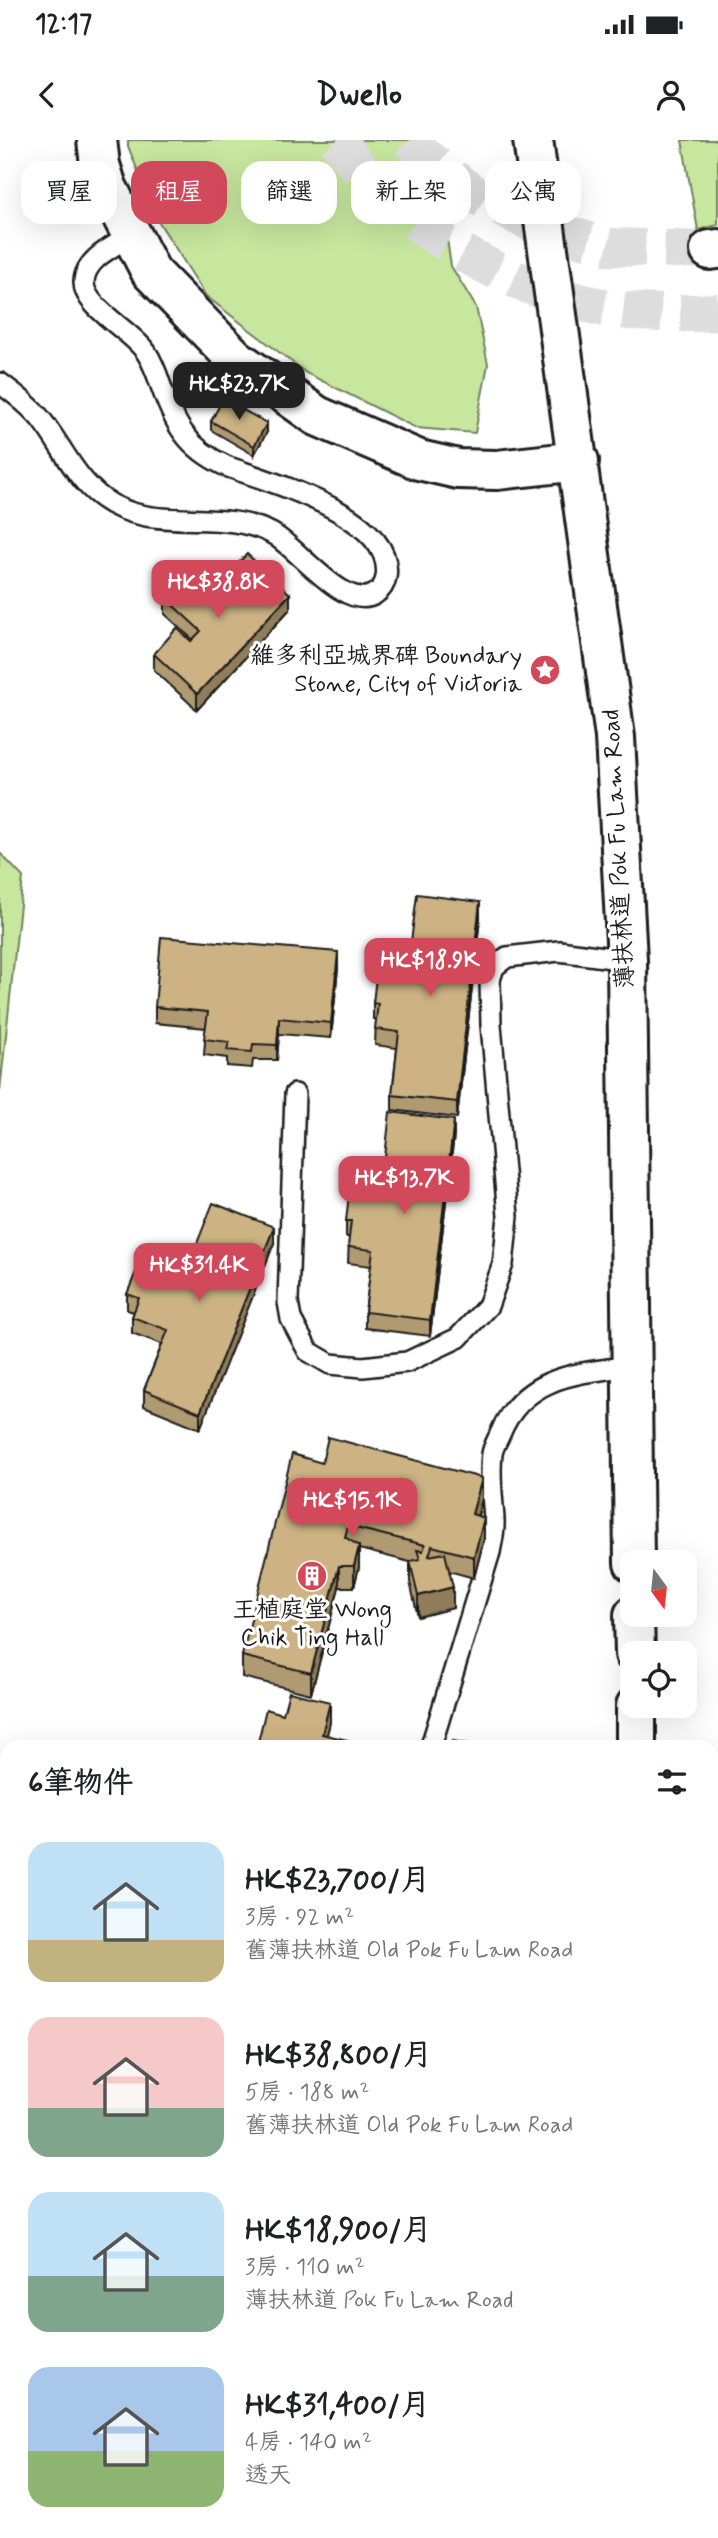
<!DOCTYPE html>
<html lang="zh-TW">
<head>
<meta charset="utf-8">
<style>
  body { margin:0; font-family:Mynerve,"LXGW WenKai TC",sans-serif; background:#f6f6f6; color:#202124; height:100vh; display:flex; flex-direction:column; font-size:26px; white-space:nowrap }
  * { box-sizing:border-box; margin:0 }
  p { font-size:23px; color:#757577 }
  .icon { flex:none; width:38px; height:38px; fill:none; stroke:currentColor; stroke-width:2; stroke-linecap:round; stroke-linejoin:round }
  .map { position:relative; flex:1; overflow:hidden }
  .sheet { position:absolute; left:0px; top:1600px; width:719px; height:800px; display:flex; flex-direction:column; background:#fff; border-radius:21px 21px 0 0; box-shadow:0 7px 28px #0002 }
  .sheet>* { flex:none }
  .top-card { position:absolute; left:21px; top:21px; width:677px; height:63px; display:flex; gap:14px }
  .needle { width:46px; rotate:165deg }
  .controls { position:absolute; left:620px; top:1410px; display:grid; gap:14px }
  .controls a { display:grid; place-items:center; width:77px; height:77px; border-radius:14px; background:#fff; box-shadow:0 7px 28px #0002; font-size:35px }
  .price { position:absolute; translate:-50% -60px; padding:0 16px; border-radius:14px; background:#d1495b; color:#fff; font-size:23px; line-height:46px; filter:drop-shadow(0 2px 4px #0008) }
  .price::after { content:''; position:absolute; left:50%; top:42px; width:21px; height:16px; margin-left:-10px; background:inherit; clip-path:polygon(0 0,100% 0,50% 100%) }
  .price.current { background:#222; color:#fff }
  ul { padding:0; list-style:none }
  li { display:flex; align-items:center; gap:21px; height:175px; padding:0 28px }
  li span { display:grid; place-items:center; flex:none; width:196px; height:140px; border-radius:21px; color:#555 }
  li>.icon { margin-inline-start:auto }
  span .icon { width:84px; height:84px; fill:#fffc; stroke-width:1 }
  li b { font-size:30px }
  h2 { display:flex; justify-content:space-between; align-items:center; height:84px; padding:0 28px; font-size:30px }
  .chip { padding:0 24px; border-radius:21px; background:#fff; box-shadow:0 7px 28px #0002; font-size:24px; line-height:63px }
  .chip.current { background:#d1495b; color:#fff }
  .status { display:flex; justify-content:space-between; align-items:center; height:49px; padding:0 35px; background:#fff; direction:ltr }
  .status svg { height:19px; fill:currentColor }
  header { display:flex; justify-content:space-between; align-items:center; height:91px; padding:0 28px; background:#fff; font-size:32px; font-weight:700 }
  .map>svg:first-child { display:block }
  .green { fill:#c7e69e; stroke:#72815d; stroke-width:2 }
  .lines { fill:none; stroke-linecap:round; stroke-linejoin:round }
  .secondary-tunnel { stroke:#ddd; stroke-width:38; stroke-dasharray:38 19; stroke-linecap:butt }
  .service-casing { stroke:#1c1c1c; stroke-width:24 }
  .minor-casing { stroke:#1c1c1c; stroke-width:44 }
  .secondary-casing { stroke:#1c1c1c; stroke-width:44 }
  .primary-casing { stroke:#1c1c1c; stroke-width:44 }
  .service { stroke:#fff; stroke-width:19 }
  .minor { stroke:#fff; stroke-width:38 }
  .secondary { stroke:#fff; stroke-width:38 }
  .primary { stroke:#fff; stroke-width:38 }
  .wall { fill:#b09a71; stroke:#1c1c1c; stroke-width:2 }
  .shaded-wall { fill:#907d5c; stroke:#1c1c1c; stroke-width:2 }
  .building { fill:#cdb383; stroke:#1c1c1c; stroke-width:2 }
  .labels { text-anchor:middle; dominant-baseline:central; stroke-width:6; stroke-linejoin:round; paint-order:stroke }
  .poi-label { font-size:24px; fill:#1c1c1c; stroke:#fff; text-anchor:end }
  .street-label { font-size:24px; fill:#1c1c1c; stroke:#fff }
</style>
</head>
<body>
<div class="status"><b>12:17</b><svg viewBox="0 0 49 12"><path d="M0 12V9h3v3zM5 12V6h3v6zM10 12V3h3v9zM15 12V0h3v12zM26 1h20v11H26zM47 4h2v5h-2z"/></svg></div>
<header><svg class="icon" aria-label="back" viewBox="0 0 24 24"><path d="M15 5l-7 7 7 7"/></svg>Dwello<svg class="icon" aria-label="person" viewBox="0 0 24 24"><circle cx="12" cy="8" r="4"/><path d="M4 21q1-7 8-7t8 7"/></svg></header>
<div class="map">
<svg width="718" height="2398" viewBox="0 0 718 2398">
  <rect width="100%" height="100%" fill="#fff"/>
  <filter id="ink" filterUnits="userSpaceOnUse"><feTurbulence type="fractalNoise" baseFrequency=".0143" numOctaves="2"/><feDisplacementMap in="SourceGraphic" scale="14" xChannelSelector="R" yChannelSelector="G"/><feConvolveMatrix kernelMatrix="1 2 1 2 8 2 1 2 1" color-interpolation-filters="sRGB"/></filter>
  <g filter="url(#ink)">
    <g class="green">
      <polygon points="128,0 432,0 451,126 476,167 488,224 475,293 416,288 306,233 206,156 157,79 128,6"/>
      <polygon points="682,0 718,0 718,85 698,90"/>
      <polygon points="0,713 23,737 0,951"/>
      <polygon points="0,2067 7,2071 7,2392 376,2392 368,2398 0,2398"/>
    </g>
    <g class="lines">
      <g class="secondary-tunnel">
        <path d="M337 0C356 25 376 51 401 71 454 114 534 154 601 167 640 174 679 174 718 172"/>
        <polyline points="410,0 424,16 475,55 538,86 610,107 710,110"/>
      </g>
      <g class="service-casing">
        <g id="service">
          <path d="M0 243C15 254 28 264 40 278 61 304 74 337 102 358 152 395 218 366 271 393 297 406 345 473 375 454 381 450 385 444 386 437 396 376 269 342 226 326 187 308 175 285 161 246 157 234 153 222 146 212 131 190 83 167 84 142 85 118 115 106 132 95"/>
          <polyline points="295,954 288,1162 291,1179 308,1211 330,1224 363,1227 407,1222 458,1198 488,1166 503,1124 508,1076 491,885 490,840 494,827 507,817 559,811 627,820"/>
          <path d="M431 1606 490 1412C492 1401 495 1390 494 1380 493 1358 489 1336 492 1314 493 1307 497 1301 500 1294 523 1236 577 1233 631 1226"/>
          <polyline points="712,2129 718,2129"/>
        </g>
      </g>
      <g class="minor-casing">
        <polyline id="minor" points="97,0 100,25 107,47 151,132 236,219 317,276 419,320 458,329 497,330 579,321"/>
      </g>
      <g class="secondary-casing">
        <polyline id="secondary" points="710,110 718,109"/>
      </g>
      <g class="primary-casing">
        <g id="primary">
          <polyline points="533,0 615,597 627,820 634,1423"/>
          <polyline points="634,1475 635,1514"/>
          <polyline points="636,1566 636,1606"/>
          <polyline points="526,2398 528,2392"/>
        </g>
      </g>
      <use href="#service" class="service"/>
      <use href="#minor" class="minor"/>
      <use href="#secondary" class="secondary"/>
      <use href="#primary" class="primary"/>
    </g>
    <g class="wall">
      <polygon points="211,281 267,292 254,315 211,290"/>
      <polygon points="224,438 290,469 197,570 154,530 154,514 191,501 193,500 165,474 165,458 224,450"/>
      <polygon points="480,778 457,978 392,970 392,955 397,908 375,905 376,879 373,879 373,863 380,838 409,818"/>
      <polygon points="338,828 331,898 279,894 277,920 253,920 252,928 227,926 227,918 204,915 206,888 155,883 155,867"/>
      <polygon points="454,995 430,1196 365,1188 365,1172 371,1126 348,1123 349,1097 346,1097 346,1081 353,1055 383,1035"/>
      <polygon points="274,1103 200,1289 144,1266 144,1250 162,1204 132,1193 132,1177 134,1172 127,1170 127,1154 153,1133 190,1121"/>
      <polygon points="322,1323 482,1359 478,1376 484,1399 474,1438 449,1431 453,1468 418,1477 410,1442 410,1422 359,1409 359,1427 354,1447 339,1447 311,1554 242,1537 242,1516"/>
      <polygon points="7,1967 7,2001 5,2001 5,1977"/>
    </g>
    <g class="shaded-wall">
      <polygon points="267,283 267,292 254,315 254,306"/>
      <polygon points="290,454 290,469 197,570 197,554"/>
      <polygon points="480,762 480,778 457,978 457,962"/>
      <polygon points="338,812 338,828 331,898 331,883"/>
      <polygon points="279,878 279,894 277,920 277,905"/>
      <polygon points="454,980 454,995 430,1196 430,1180"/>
      <polygon points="274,1087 274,1103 200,1289 200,1273"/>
      <polygon points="482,1338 482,1359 472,1395 472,1374"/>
      <polygon points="484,1378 484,1399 474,1438 474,1417"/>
      <polygon points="359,1406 359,1427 354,1447 354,1426"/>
      <polygon points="339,1426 339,1447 311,1554 311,1533"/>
      <polygon points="453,1447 453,1468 418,1477 418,1456"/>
      <polygon points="330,1562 330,1583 324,1606 322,1594"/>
    </g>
    <g class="building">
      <polygon points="223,259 267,283 254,306 211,281"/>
      <polygon points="247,414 290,454 197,554 154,514 177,488 191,501 201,491 165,458 197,425 230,456 236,449 224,438"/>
      <polygon points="417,754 480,762 457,962 392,955 399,892 375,889 378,864 373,863 376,837 380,838 383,814 409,818"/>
      <polygon points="161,797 338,812 331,883 279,878 277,905 253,904 252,912 227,910 229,902 204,899 208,872 155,867"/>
      <polygon points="390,972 454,980 430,1180 365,1172 373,1110 348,1107 351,1081 346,1081 349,1055 353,1055 356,1032 383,1035"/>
      <polygon points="213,1063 274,1087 200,1273 144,1250 168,1190 132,1177 139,1158 127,1154 138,1127 153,1133 162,1111 190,1121"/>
      <polygon points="328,1297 482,1338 472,1374 484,1378 474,1417 432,1406 429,1416 445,1413 453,1447 418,1456 410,1421 420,1419 417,1410 423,1411 425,1405 348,1386 345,1397 359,1406 354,1426 339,1426 311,1533 242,1516 292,1314 322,1323"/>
      <polygon points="289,1552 330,1562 322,1594 372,1606 257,1606 266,1569 283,1574"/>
      <polygon points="453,1601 478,1606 450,1606"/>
    </g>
  </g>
  <defs>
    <g id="sight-disc" transform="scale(1.575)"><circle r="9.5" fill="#d1495b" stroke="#fff"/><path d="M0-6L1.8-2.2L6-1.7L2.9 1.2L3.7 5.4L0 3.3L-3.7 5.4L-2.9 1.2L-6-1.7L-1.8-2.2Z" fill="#fff"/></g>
    <g id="building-disc" transform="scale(1.575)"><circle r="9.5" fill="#d1495b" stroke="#fff"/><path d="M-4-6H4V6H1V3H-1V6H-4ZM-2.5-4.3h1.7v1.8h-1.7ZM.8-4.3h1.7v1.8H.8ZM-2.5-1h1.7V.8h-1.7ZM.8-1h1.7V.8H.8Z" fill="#fff"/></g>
  </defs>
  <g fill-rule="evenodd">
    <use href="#sight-disc" x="545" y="530"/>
    <use href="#building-disc" x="312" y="1436"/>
  </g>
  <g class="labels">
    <g class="poi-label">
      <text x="522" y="516">維多利亞城界碑 Boundary<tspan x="522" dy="28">Stone, City of Victoria</tspan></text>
      <text x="312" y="1470" text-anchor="middle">王植庭堂 Wong<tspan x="312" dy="28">Chik Ting Hall</tspan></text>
    </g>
    <g class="street-label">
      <text transform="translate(619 709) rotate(-93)">薄扶林道 Pok Fu Lam Road</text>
    </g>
  </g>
</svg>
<div class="controls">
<a><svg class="needle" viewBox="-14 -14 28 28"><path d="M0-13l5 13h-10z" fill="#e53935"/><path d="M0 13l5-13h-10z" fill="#757577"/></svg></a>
<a><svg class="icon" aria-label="locate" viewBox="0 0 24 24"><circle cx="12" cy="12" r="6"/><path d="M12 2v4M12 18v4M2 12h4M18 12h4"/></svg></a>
</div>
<b class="price current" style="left:239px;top:282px">HK$23.7K</b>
<b class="price" style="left:218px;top:480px">HK$38.8K</b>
<b class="price" style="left:430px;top:858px">HK$18.9K</b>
<b class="price" style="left:404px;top:1076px">HK$13.7K</b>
<b class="price" style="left:199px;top:1163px">HK$31.4K</b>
<b class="price" style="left:352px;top:1398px">HK$15.1K</b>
<div class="top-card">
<a class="chip">買屋</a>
<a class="chip current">租屋</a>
<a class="chip">篩選</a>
<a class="chip">新上架</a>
<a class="chip">公寓</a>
</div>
<section class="sheet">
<h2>6筆物件<svg class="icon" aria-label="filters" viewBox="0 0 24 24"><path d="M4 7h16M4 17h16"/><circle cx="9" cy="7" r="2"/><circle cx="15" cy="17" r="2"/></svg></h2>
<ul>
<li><span style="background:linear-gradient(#bfe0f5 70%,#c2b280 0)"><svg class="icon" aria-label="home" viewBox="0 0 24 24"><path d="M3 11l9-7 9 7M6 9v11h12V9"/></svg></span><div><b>HK$23,700/月</b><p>3房 · 92 m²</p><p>舊薄扶林道 Old Pok Fu Lam Road</p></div></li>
<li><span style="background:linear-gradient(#f6c9c9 65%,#7fa58c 0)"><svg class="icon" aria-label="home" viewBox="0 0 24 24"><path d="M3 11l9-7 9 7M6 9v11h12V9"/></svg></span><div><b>HK$38,800/月</b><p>5房 · 188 m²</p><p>舊薄扶林道 Old Pok Fu Lam Road</p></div></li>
<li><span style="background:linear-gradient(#bfe0f5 60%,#7fa58c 0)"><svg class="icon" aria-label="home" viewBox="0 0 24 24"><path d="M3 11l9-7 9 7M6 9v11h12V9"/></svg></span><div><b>HK$18,900/月</b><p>3房 · 110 m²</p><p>薄扶林道 Pok Fu Lam Road</p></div></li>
<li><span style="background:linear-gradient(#a9c7e8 60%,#8fb573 0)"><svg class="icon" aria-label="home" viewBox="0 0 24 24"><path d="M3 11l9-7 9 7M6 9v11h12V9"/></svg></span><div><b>HK$31,400/月</b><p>4房 · 140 m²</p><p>透天</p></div></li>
</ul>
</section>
</div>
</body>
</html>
